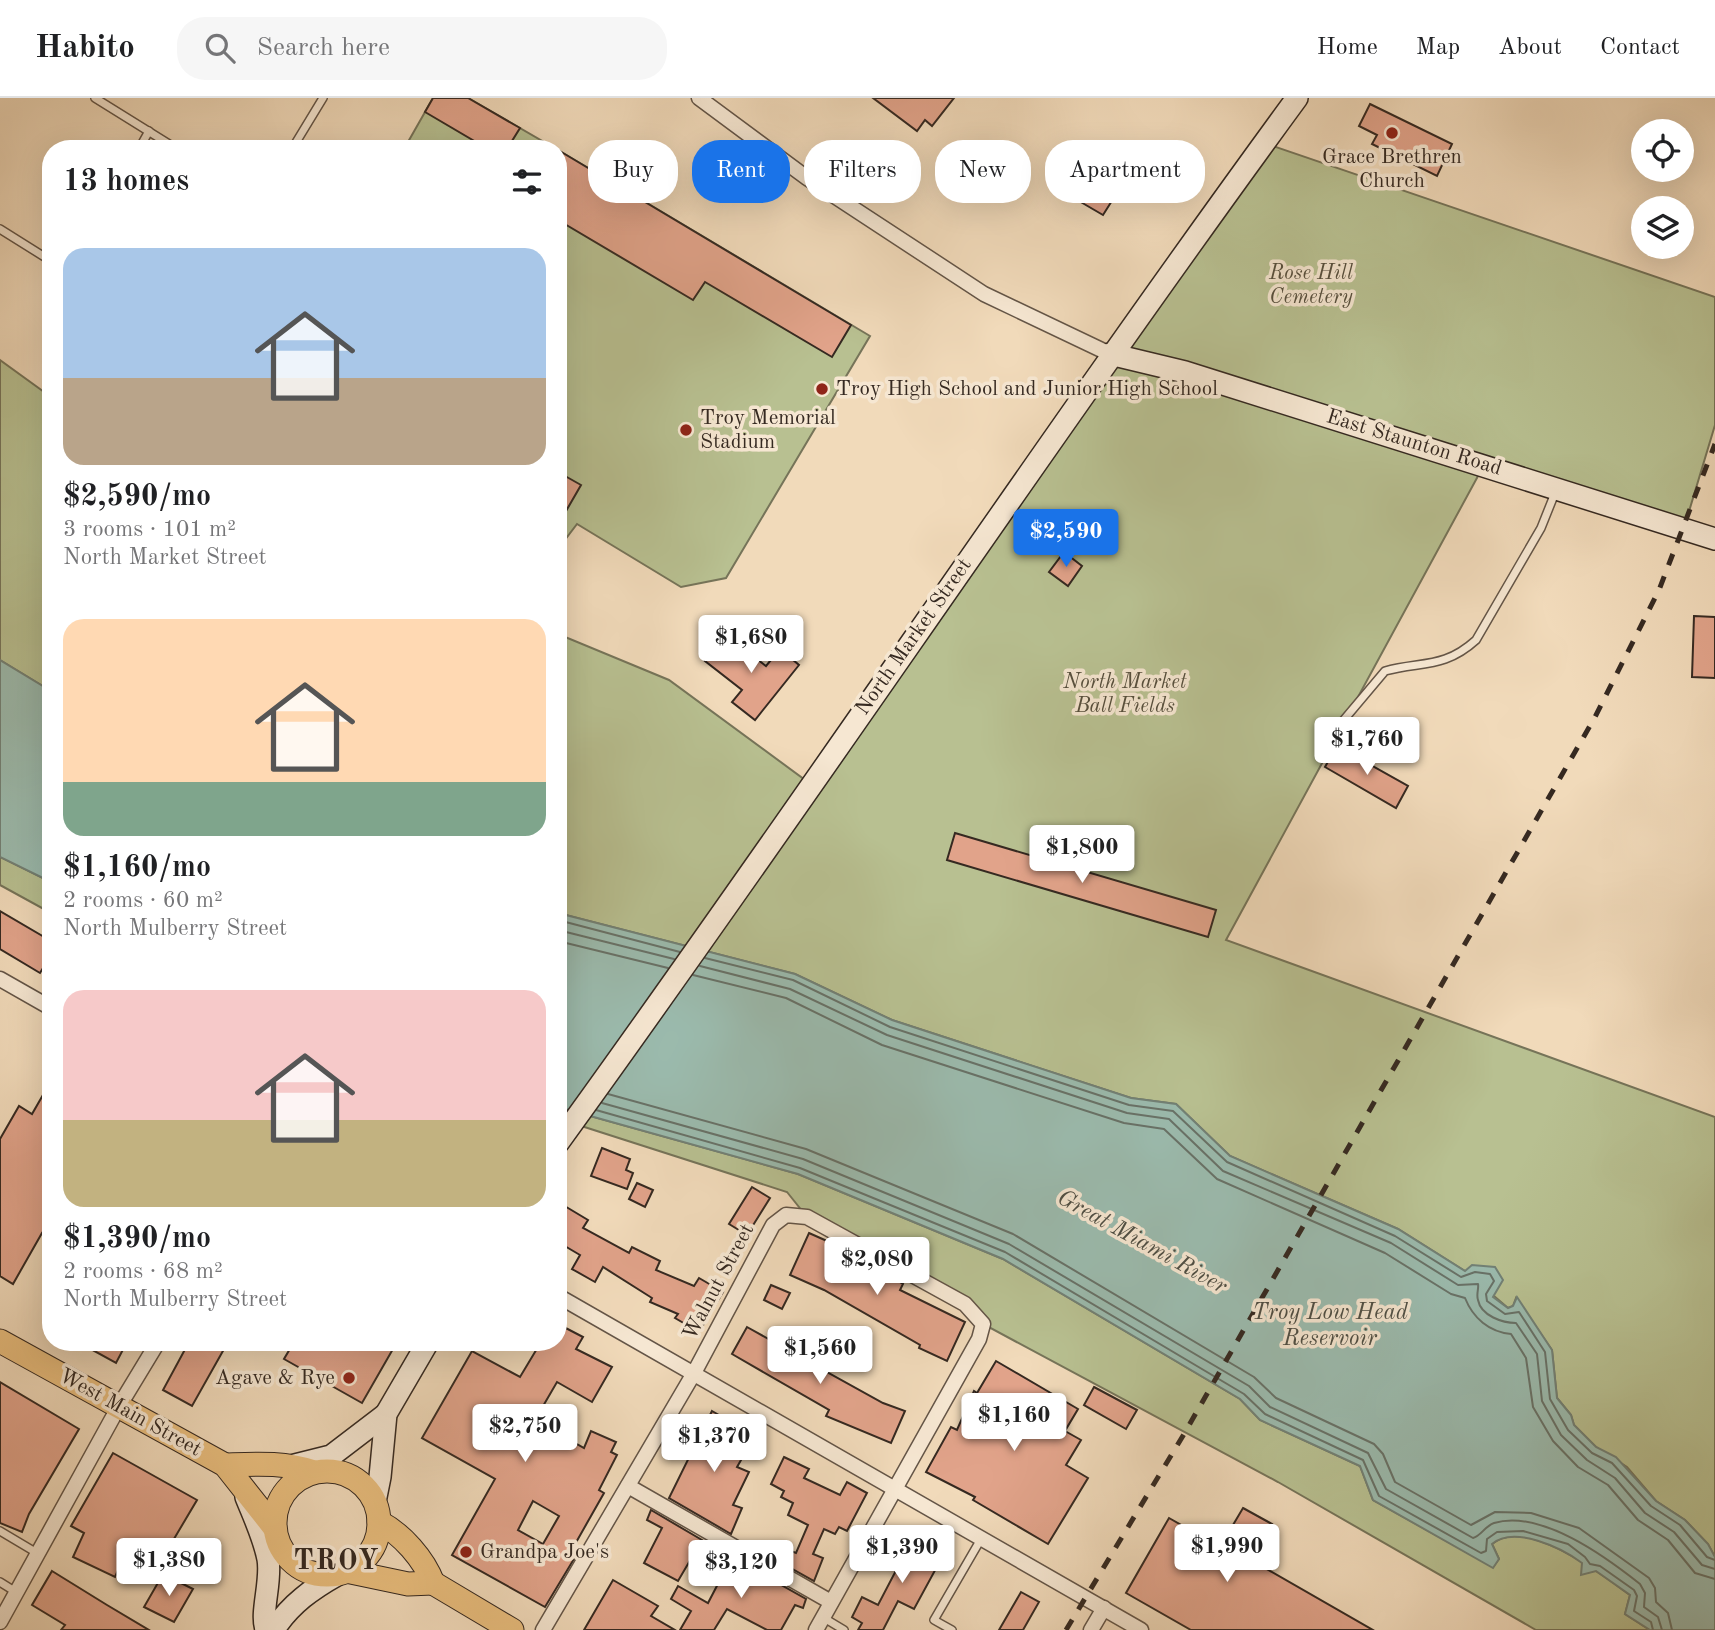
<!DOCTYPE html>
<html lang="en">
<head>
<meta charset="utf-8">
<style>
  body { margin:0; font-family:"Old Standard TT",serif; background:#f6f6f6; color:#202124; height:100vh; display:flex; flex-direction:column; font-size:26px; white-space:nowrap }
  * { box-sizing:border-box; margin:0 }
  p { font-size:23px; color:#757577 }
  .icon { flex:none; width:38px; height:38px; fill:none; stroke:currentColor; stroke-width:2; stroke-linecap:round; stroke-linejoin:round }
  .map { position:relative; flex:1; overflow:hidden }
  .drawer { position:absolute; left:42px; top:42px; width:525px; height:1211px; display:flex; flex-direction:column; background:#fff; border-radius:28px; box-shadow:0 7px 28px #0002 }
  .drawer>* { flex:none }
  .guide { position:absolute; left:588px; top:42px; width:665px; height:63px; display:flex; gap:14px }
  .fabs { position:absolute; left:1631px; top:21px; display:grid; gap:14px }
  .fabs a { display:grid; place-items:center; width:63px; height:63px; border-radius:50%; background:#fff; box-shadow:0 7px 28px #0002; font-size:35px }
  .price { position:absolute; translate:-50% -60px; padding:0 16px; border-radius:7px; background:#fff; color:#222; font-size:23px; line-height:46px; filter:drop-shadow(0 2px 4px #0008) }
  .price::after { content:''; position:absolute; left:50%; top:42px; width:21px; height:16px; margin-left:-10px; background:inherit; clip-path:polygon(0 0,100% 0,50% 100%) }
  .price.on { background:#1a73e8; color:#fff }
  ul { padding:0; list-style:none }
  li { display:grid; align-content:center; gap:14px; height:371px; padding:0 21px }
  li span { display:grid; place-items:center; height:217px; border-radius:21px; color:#555 }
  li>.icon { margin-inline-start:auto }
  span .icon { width:126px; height:126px; fill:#fffc; stroke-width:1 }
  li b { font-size:30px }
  h2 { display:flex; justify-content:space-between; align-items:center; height:84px; padding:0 21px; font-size:30px }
  .tag { padding:0 24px; border-radius:28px; background:#fff; box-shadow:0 7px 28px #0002; font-size:24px; line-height:63px }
  .tag.on { background:#1a73e8; color:#fff }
  header { display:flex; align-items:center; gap:42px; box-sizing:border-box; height:98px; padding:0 35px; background:#fff; border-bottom:2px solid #e0e0e0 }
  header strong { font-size:33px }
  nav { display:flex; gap:38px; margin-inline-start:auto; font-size:24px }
  .search { width:490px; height:63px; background:#f6f6f6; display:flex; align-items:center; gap:18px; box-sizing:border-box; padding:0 24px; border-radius:28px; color:#757577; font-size:26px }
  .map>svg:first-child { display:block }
  .green { fill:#b8c091; stroke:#767459; stroke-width:2 }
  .water { fill:#9bbbae; stroke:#728176; stroke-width:2 }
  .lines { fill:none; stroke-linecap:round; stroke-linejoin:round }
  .shore { stroke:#687268; stroke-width:2 }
  .building { fill:#e1a38a; stroke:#352921; stroke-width:2; fill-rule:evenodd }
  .lane-casing { stroke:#645547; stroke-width:10 }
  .street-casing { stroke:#645547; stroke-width:17 }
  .secondary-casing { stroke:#352921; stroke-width:24 }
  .primary-casing { stroke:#352921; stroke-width:25 }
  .lane { stroke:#f6e7d2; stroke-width:7 }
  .street { stroke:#f6e7d2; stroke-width:14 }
  .secondary { stroke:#f6e7d2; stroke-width:21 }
  .primary { stroke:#e8bd7d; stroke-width:23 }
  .rail { stroke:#352921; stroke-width:5; stroke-dasharray:12 12; stroke-linecap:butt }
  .poi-dot { fill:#8f2418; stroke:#f6e7d2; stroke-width:2.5 }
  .labels { text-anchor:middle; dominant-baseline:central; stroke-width:7; stroke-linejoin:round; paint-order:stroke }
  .poi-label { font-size:21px; fill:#352921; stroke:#f6e7d2; text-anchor:start }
  .park-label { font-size:21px; font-style:italic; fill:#564f3d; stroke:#f6e7d2 }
  .street-label { font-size:21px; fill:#352921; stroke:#f6e7d2 }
  .water-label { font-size:23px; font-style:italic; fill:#4e4e44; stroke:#f6e7d2 }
  .district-label { font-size:28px; font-weight:bold; letter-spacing:2px; fill:#352921; stroke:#f6e7d2 }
</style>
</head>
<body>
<header>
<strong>Habito</strong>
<div class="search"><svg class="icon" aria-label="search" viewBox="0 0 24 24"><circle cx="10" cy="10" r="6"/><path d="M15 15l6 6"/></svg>Search here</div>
<nav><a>Home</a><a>Map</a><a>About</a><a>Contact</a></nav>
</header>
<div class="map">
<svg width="1715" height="1532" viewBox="0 0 1715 1532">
  <rect width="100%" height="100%" fill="#f1daba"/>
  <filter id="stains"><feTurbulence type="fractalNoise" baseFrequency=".00286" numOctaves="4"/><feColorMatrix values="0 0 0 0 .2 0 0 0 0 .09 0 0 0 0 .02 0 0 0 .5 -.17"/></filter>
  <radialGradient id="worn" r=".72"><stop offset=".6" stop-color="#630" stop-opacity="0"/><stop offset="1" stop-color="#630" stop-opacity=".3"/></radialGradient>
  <g class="green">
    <polygon points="433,0 468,0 556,51 404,51"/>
    <polygon points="1264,45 1715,199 1715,327 1684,430 1484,367 1226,842 1715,1019 1715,1459 1708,1446 1685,1422 1656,1403 1627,1369 1596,1349 1574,1327 1571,1317 1557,1300 1552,1252 1516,1200 1513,1208 1508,1210 1465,1173 1398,1131 1230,1058 1176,1006 1131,1000 892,922 795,876 558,815 558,536 669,582 812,687"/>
    <polygon points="558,52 870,238 726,480 681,489 577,426 561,447 558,446"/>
    <polygon points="0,262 51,299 51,593 0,562"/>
    <polygon points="0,759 51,784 51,815 0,787"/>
    <path d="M558 1009 798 1076 1003 1161 1240 1301 1260 1322 1360 1368 1373 1402 1493 1469 1499 1461 1492 1446C1525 1417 1602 1477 1630 1497L1625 1516 1650 1532H1536L1278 1384 983 1226 965 1206 807 1119 787 1094 572 1025 558 1019Z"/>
  </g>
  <g class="water">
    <polygon points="0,562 51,593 51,784 0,759"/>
    <path d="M558 815 795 876 892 922 1131 1000 1176 1006 1230 1058 1398 1131 1465 1173 1472 1167 1495 1169 1503 1182 1493 1199 1508 1210 1513 1208 1517 1199 1552 1252 1557 1300 1571 1317 1574 1327 1596 1349 1616 1359 1656 1403 1685 1422 1708 1446 1715 1459V1532H1650L1625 1516 1630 1497 1596 1473 1581 1477 1582 1465C1562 1450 1514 1427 1492 1446L1499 1461 1493 1470 1373 1402 1360 1368 1260 1322 1240 1301 1003 1161 798 1076 558 1009Z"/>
  </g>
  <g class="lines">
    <g class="shore">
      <polyline points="558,822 680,854"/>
      <polyline points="558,832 674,861"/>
      <polyline points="558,843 668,870"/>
      <polyline points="705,860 793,882 890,929 1129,1007 1173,1013 1227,1064 1395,1138 1461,1179 1475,1174 1490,1176 1494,1183 1486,1196 1487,1203 1505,1216 1519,1214 1545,1254 1550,1301 1568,1332 1592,1355 1612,1365 1651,1408 1680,1427 1707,1459 1715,1462"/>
      <path d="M700 868 790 891 887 937 1127 1015 1169 1021 1223 1073 1391 1145 1458 1187 1478 1186C1479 1191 1476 1196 1478 1202 1481 1218 1503 1225 1516 1225L1537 1256 1542 1303 1561 1337 1587 1362 1615 1380 1645 1415 1674 1434 1702 1467 1715 1471"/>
      <path d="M693 877 786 900 882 947 1124 1025 1164 1031 1217 1081 1385 1155 1451 1196 1465 1200C1473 1220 1489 1234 1511 1236L1526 1260 1533 1309 1553 1343 1578 1369 1608 1387 1638 1422 1668 1442 1695 1475 1715 1481"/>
      <polyline points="608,996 806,1051 1013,1136 1254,1279 1276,1300 1374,1346 1383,1356 1395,1384 1471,1427 1495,1414 1531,1415 1579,1430 1649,1480 1655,1490 1656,1504 1668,1515 1672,1532"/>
      <path d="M602 1005 803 1061 1009 1146 1249 1288 1270 1309 1368 1355 1386 1391 1473 1440C1481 1438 1485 1428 1494 1425 1541 1411 1606 1459 1640 1486L1645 1495 1644 1509 1658 1519 1662 1532"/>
      <polyline points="596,1012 800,1070 1005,1154 1244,1296 1265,1316 1363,1362 1379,1398 1481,1455 1486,1453 1487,1441 1497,1434 1523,1433 1568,1446 1585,1459 1590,1466 1600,1468 1634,1492 1637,1498 1634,1513 1651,1524 1653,1532"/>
    </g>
  </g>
  <g class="building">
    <polygon points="433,0 468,0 520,30 507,51 488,51 425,14"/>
    <polygon points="873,0 954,0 932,28 925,22 917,33"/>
    <polygon points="1370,6 1452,46 1437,78 1372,46 1377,37 1359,28"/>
    <polygon points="1081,45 1101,57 1091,73 1120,90 1103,117 1055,89"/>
    <polygon points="558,52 851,227 832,259 705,184 693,202 558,122"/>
    <polygon points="558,374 581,387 558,427"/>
    <polygon points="1064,454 1082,468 1068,488 1049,474"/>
    <polygon points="1694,518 1715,519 1715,580 1692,579"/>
    <polygon points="726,537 766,568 780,551 799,567 755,622 732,604 742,592 705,563"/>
    <polygon points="1337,648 1408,688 1396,710 1325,669"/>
    <polygon points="955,735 1216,812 1208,839 947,762"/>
    <polygon points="0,813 51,843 51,857 40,875 0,851"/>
    <polygon points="51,983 51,1141 42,1135 13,1186 0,1178 0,1041 19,1008 32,1016"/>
    <polygon points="602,1050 630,1061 626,1072 633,1075 627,1091 591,1078"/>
    <polygon points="637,1085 653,1092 645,1109 629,1101"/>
    <polygon points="752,1089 770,1100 747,1137 729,1126"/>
    <polygon points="558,1104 588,1122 583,1130 629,1155 632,1149 660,1163 656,1172 694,1188 699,1180 723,1194 699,1234 675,1220 678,1216 650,1204 652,1200 603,1169 595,1184 572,1171 580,1157 558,1144"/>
    <polygon points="809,1135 836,1147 832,1153 886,1181 888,1177 903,1186 900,1192 965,1224 947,1263 919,1250 920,1247 824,1192 790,1177"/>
    <polygon points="771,1187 790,1195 782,1211 764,1202"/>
    <path d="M558 1226 583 1239 576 1251 612 1269 592 1304 557 1284 535 1322 584 1350 591 1333 616 1344 611 1354 617 1357 599 1392 604 1395 574 1448 580 1451 545 1509 452 1457 495 1381 422 1340 472 1253 520 1279 541 1244H558ZM533 1403 559 1418 543 1446 518 1432Z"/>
    <polygon points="747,1229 781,1248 783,1245 802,1255 800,1259 883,1305 905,1313 891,1345 826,1318 829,1312 732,1256"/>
    <polygon points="78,1244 127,1244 116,1265"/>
    <polygon points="189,1244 228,1244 192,1308 163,1292"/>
    <polygon points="294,1244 397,1244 362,1305 284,1261"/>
    <polygon points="996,1263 1078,1311 1065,1333 1081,1342 1066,1367 1088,1380 1048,1446 973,1402 975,1399 926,1374 951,1329 957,1332 974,1293 977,1295"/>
    <polygon points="0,1284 79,1331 29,1416 22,1434 0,1425"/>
    <polygon points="1094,1289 1137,1312 1126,1331 1084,1307"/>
    <polygon points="712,1313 745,1332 739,1342 749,1348 737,1369 749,1374 733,1407 742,1410 731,1436 669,1400"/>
    <polygon points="113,1355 197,1402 155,1473 125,1457 115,1479 73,1459 84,1435 71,1428"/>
    <polygon points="784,1359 809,1371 804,1380 840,1397 847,1384 867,1395 847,1433 839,1429 835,1436 824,1431 813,1456 823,1460 814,1483 780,1464 786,1451 796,1455 808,1427 788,1417 793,1405 781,1399 784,1393 771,1386"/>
    <polygon points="1243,1410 1272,1426 1251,1462 1373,1532 1191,1532 1126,1495 1169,1420 1220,1449"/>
    <polygon points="651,1412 702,1442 678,1483 644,1465 662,1430 647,1422"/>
    <polygon points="914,1438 945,1454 914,1511 898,1503 883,1532 858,1532 862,1525 852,1519 862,1499 878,1507"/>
    <polygon points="732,1459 806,1501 803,1510 795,1507 781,1532 767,1532 727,1511 714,1532 680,1532 691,1513 671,1501 678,1488 708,1505"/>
    <polygon points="52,1473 107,1507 149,1532 61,1532 65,1527 32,1507"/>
    <polygon points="163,1476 193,1491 174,1524 144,1509"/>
    <polygon points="613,1482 658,1508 651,1518 675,1532 584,1532"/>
    <polygon points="1021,1494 1039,1504 1023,1532 999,1532"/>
  </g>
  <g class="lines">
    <g class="lane-casing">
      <g id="lane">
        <polyline points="95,0 177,51"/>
        <polyline points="139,51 149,33"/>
        <polyline points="292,51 323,0"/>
        <polyline points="0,131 51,163"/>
        <path d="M1326 643 1385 573C1421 563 1444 571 1476 542L1541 430 1555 395"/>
        <polyline points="0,1433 37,1455"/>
        <polyline points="0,1484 16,1494"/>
        <polyline points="824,1520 844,1532"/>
        <polyline points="952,1532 934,1522 981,1441"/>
      </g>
    </g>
    <g class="street-casing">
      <g id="street">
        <polyline points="699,0 807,80 984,196 1110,256"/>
        <polyline points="0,881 51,910"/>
        <polyline points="558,1198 1141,1532"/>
        <polyline points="628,1388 831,1504"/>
        <polyline points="0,1524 118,1310 158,1244"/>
        <polyline points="543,1532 694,1275 773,1127 786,1117 807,1119 965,1206 983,1226 979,1241 816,1532"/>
        <polyline points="1091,1532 1104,1510"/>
      </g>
    </g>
    <g class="secondary-casing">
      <g id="secondary">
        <polyline points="1110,256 1185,274 1715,441"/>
        <path d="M558 1045C809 699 1045 344 1297 0"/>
        <polyline points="295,1367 331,1358 386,1316"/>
        <path d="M246 1399C254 1419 264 1440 268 1461 272 1483 260 1515 266 1531"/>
        <polyline points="375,1404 380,1379 386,1316 428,1244"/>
        <path d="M266 1531 275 1530C291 1506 312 1491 337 1477"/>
      </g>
    </g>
    <g class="primary-casing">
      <g id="primary">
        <polyline points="0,1243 225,1367 274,1429"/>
        <path d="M225 1367C256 1366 284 1364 314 1374"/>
        <circle cx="327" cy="1425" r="52"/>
        <path d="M379 1424C402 1436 424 1461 433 1485"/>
        <polyline points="346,1473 408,1486 433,1485"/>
        <polyline points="433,1485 512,1532"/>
      </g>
    </g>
    <use href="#lane" class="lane"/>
    <use href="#street" class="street"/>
    <use href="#secondary" class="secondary"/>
    <use href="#primary" class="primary"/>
    <polyline class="rail" points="1066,1532 1184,1336 1595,619 1659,492 1715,346"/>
  </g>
  <g class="poi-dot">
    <circle cx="1392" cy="35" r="7"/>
    <circle cx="822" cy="291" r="7"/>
    <circle cx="686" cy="332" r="7"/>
    <circle cx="349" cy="1280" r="7"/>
    <circle cx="466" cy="1454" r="7"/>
  </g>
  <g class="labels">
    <g class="poi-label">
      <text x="1392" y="59" text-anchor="middle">Grace Brethren<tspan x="1392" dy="24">Church</tspan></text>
      <text x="836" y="291">Troy High School and Junior High School</text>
      <text x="700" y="320">Troy Memorial<tspan x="700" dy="24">Stadium</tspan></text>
      <text x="335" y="1280" text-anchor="end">Agave &amp; Rye</text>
      <text x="480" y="1454">Grandpa Joe's</text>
    </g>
    <g class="park-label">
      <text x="1311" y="175">Rose Hill<tspan x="1311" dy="24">Cemetery</tspan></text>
      <text x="1125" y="584">North Market<tspan x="1125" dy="24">Ball Fields</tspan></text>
    </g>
    <g class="street-label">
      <text transform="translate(1414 345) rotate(17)">East Staunton Road</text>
      <text transform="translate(914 539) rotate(-55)">North Market Street</text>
      <text transform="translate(719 1184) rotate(-62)">Walnut Street</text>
      <text transform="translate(130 1315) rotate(29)">West Main Street</text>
    </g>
    <g class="water-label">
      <text transform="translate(1142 1144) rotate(29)">Great Miami River</text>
      <text x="1330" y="1214">Troy Low Head<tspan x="1330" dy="26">Reservoir</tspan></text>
    </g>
    <g class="district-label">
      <text x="337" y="1464">TROY</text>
    </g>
  </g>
  <rect width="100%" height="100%" filter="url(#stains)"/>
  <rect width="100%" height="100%" fill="url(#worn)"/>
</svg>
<div class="fabs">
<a><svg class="icon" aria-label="locate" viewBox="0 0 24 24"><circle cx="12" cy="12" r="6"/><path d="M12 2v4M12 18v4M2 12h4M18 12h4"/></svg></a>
<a><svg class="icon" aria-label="layers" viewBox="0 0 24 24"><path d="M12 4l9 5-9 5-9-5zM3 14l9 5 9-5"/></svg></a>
</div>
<b class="price on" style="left:1066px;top:471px">$2,590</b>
<b class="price" style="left:751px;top:577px">$1,680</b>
<b class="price" style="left:1367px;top:679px">$1,760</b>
<b class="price" style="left:1082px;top:787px">$1,800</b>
<b class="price" style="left:877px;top:1199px">$2,080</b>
<b class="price" style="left:820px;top:1288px">$1,560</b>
<b class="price" style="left:1014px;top:1355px">$1,160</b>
<b class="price" style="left:525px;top:1366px">$2,750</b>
<b class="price" style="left:714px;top:1376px">$1,370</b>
<b class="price" style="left:1227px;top:1486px">$1,990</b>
<b class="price" style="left:902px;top:1487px">$1,390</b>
<b class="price" style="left:169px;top:1500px">$1,380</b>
<b class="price" style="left:741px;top:1502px">$3,120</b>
<div class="guide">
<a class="tag">Buy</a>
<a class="tag on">Rent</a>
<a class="tag">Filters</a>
<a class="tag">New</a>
<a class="tag">Apartment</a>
</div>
<section class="drawer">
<h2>13 homes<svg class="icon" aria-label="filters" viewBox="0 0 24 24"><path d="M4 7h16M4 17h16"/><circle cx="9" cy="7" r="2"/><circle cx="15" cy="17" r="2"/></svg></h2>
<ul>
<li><span style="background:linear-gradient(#a9c7e8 60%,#b9a48a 0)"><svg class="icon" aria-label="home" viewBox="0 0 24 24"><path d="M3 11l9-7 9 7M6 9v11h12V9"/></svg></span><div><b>$2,590/mo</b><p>3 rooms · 101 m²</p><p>North Market Street</p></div></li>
<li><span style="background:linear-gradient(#ffd9b3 75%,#7fa58c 0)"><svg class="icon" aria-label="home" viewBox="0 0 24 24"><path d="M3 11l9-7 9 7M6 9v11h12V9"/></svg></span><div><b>$1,160/mo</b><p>2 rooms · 60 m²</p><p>North Mulberry Street</p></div></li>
<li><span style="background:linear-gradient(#f6c9c9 60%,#c2b280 0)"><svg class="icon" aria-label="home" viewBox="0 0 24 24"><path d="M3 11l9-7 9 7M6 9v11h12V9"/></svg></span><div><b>$1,390/mo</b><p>2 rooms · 68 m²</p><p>North Mulberry Street</p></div></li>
</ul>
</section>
</div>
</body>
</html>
